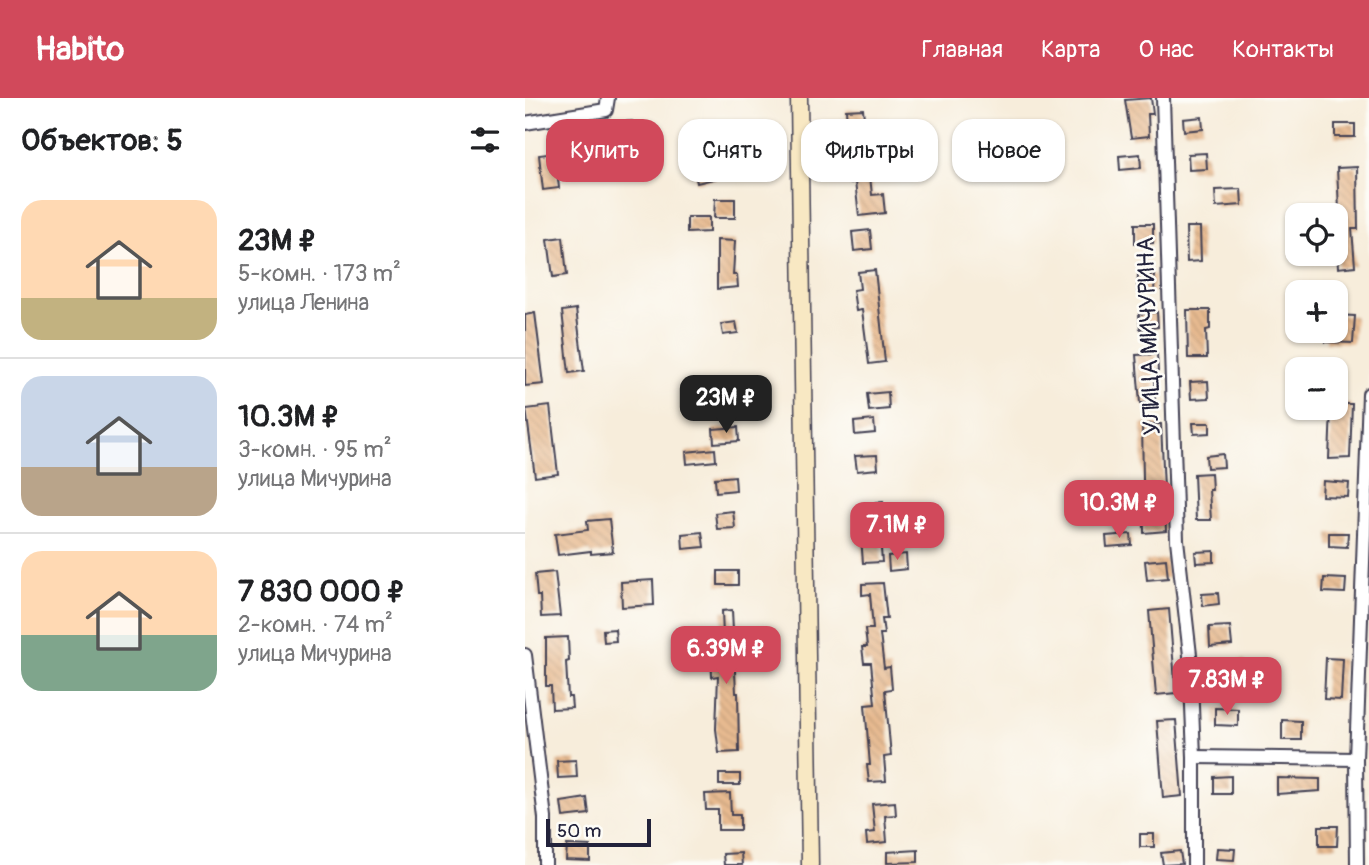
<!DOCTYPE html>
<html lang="ru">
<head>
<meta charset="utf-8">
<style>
  body { margin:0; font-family:Pangolin,sans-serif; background:#f6f6f6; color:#202124; height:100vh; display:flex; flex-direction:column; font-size:26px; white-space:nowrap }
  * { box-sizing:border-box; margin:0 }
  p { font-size:23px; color:#757577 }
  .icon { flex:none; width:38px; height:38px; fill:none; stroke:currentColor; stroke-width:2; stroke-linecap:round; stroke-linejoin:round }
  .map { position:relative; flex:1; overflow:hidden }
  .side { display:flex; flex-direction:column; background:#fff; width:525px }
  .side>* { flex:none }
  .guide { position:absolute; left:21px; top:21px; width:665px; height:63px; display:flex; gap:14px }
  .buttons { position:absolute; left:760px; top:105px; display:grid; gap:14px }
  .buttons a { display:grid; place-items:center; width:63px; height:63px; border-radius:14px; background:#fff; box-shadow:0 2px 5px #0004; font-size:35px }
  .scale { position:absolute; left:21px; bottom:18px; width:105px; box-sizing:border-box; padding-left:7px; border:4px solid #22223b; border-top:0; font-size:19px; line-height:24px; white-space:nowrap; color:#22223b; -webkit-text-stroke:5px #fdfcf7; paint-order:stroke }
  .price { position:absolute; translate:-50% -60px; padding:0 16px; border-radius:14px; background:#d1495b; color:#fff; font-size:23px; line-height:46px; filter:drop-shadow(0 2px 4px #0008) }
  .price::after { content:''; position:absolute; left:50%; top:42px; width:21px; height:16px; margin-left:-10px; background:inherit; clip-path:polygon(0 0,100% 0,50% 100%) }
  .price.on { background:#222; color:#fff }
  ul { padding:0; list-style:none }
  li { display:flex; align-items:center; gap:21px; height:175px; padding:0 21px }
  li+li { border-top:2px solid #e0e0e0 }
  li span { display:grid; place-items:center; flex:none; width:196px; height:140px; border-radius:21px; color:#555 }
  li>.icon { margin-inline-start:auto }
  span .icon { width:84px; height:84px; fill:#fffc; stroke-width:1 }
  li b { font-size:30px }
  h2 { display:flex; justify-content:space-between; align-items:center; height:84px; padding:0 21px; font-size:30px }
  .tag { padding:0 24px; border-radius:21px; background:#fff; box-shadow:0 2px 5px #0004; font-size:24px; line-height:63px }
  .tag.on { background:#d1495b; color:#fff }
  header { display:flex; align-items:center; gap:42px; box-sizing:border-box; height:98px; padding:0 35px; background:#d1495b; color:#fff }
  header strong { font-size:33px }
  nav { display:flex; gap:38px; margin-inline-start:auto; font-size:24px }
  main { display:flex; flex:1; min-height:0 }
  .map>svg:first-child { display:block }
  .building { fill:url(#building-back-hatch) }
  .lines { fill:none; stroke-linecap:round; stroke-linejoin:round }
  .street-casing { stroke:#424053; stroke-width:16 }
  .secondary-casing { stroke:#424053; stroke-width:19 }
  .street { stroke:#fff; stroke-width:12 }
  .secondary { stroke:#f8e8c3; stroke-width:16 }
  .labels { text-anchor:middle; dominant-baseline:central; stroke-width:5; stroke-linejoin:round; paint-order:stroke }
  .street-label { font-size:24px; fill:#22223b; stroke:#fdfcf7 }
</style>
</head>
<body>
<header>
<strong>Habito</strong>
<nav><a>Главная</a><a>Карта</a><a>О нас</a><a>Контакты</a></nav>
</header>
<main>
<section class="side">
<h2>Объектов: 5<svg class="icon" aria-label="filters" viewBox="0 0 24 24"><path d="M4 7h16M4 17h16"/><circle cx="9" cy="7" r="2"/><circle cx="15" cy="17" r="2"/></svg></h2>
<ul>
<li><span style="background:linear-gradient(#ffd9b3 70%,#c2b280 0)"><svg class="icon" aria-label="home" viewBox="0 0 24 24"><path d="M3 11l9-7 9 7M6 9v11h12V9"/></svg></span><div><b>23M ₽</b><p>5-комн. · 173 m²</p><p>улица Ленина</p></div></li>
<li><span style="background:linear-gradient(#c9d6e8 65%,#b9a48a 0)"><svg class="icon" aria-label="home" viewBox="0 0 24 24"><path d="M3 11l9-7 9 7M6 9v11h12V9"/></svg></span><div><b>10.3M ₽</b><p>3-комн. · 95 m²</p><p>улица Мичурина</p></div></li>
<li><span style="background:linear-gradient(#ffd9b3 60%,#7fa58c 0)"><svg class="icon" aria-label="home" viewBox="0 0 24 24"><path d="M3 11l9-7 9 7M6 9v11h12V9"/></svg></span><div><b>7 830 000 ₽</b><p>2-комн. · 74 m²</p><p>улица Мичурина</p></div></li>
</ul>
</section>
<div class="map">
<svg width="844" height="767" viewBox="0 0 844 767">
  <defs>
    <pattern id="building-back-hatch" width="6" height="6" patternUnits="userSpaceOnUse" patternTransform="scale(1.75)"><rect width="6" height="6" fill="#e7ba90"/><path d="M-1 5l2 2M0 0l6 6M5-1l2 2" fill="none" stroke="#c6a07d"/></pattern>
  </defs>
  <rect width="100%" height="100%" fill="#fdfcf7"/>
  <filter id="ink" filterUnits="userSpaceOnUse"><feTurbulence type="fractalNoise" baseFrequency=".0143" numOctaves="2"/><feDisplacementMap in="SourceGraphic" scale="14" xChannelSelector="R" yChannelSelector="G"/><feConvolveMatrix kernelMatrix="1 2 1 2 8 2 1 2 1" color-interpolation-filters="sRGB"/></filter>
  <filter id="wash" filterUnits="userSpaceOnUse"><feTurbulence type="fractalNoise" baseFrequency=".00686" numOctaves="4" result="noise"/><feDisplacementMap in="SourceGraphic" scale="28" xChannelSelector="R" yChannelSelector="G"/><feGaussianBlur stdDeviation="1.57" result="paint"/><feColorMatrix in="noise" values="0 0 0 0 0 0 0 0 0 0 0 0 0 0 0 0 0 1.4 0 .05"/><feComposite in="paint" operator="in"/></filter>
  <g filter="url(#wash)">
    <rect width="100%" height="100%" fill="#f7eddb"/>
    <g id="blocks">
      <g class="building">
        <polygon points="626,0 628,16 623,16 624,38 606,40 600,2"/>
        <polygon points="338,11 340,29 336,29 339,70 344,69 347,97 358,96 360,115 334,118 330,84 324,85 320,45 324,44 321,12"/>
        <polygon points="677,19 678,31 659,33 658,21"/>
        <polygon points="107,23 110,48 90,50 87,25"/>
        <rect x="810" y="26" width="20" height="13"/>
        <polygon points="66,27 68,44 49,47 47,29"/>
        <polygon points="30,55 34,90 18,92 14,57"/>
        <polygon points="681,55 682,71 664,72 663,56"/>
        <polygon points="615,56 616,70 595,72 594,58"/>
        <polygon points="189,67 192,80 172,85 169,72"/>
        <polygon points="832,69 833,131 827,131 830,168 813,170 812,153 816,153 812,70"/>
        <polygon points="716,91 717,107 691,109 690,92"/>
        <polygon points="190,101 210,101 210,120 189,120"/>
        <polygon points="162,119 184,119 184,134 162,135"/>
        <polygon points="610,126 628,126 628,145 610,146"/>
        <polygon points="661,129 675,129 676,163 662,164"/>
        <polygon points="345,132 347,151 329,153 327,134"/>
        <polygon points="38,139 42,177 28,179 23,141"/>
        <polygon points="192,142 210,143 208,177 212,177 213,189 192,191"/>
        <polygon points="350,172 360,264 344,266 337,212 331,213 328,192 335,191 333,174"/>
        <polygon points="613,177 630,177 629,194 612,194"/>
        <polygon points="51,211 59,273 44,275 37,213"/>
        <polygon points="662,212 685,212 685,231 681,232 682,260 663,260"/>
        <polygon points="632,214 633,229 615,231 614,216"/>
        <polygon points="10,215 19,286 0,288 0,217"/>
        <polygon points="810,217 830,218 828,245 801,244 802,233 810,233"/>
        <polygon points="211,224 213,235 198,237 196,226"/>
        <polygon points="632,256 633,273 629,273 630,305 615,305 611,257"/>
        <polygon points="683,283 684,300 666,301 665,284"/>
        <polygon points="209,284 210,295 192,297 191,286"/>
        <polygon points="363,294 364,311 344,313 342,296"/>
        <polygon points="810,306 827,306 825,360 804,361 806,310 810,310"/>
        <polygon points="25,308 33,376 10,379 1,311"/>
        <polygon points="349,322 350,335 330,337 329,324"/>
        <polygon points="668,325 685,325 685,335 669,336"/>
        <polygon points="617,326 636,326 641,433 619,435"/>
        <polygon points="213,329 214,343 189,345 188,331"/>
        <polygon points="190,351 191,363 162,366 161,354"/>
        <polygon points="698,356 699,369 682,370 681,358"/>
        <polygon points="352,357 353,371 332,373 330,358"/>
        <polygon points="686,375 687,392 684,392 686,422 671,422 669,376"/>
        <polygon points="210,378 211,392 191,394 190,380"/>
        <polygon points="798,383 824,385 823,399 797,398"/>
        <polygon points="358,404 359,417 340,419 338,406"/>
        <polygon points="208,413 210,430 192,431 190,415"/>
        <polygon points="84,421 88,454 66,456 66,453 33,457 30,436 63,432 62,423"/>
        <polygon points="177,434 179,449 158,451 157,436"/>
        <polygon points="804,435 823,435 822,449 804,448"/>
        <polygon points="606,436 607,447 582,449 581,438"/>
        <polygon points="355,438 357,464 338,465 336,439"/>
        <polygon points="689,453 689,464 671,465 670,454"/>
        <polygon points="381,456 382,471 364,473 363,458"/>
        <polygon points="641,461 643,480 622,482 620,463"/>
        <rect x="193" y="473" width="20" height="14"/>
        <polygon points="30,474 35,518 16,519 15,498 12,498 10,476"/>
        <polygon points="799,480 821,481 820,495 798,494"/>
        <polygon points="128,482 129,507 97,509 96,484"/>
        <polygon points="358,485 362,521 357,521 359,536 355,536 359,570 365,569 367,591 360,592 366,658 359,659 361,683 344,684 342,667 345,667 340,607 350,606 346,565 339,565 337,549 342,549 340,531 348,531 345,496 337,497 337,486"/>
        <polygon points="693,495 694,506 678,508 677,496"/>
        <polygon points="644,511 651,595 631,597 624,513"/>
        <polygon points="207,512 211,595 213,595 214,654 194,655 191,631 193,578 187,579 186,552 183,552 182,539 198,538 197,513"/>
        <polygon points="705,528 707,547 685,549 684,529"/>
        <polygon points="90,531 91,543 79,544 78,532"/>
        <polygon points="43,539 44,563 41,564 43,599 46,599 47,610 27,611 26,588 21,588 21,540"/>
        <polygon points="801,560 818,561 816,602 799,601"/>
        <polygon points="720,562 721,576 703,578 702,563"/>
        <polygon points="690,610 713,611 713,628 690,627"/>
        <polygon points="651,622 657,698 638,700 632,623"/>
        <polygon points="757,622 776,623 776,642 757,642"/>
        <polygon points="51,662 52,679 33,680 32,663"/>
        <rect x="194" y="676" width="21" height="11"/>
        <polygon points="706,678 706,696 689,696 689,679"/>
        <polygon points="752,680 795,681 795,693 752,696"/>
        <polygon points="205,695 206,717 215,717 215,732 193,732 193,712 181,712 180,696"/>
        <polygon points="62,700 64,716 38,719 36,704"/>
        <polygon points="370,704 371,717 360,718 362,744 342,746 341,735 350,734 347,706"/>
        <polygon points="794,728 813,728 812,748 794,748"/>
        <rect x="615" y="736" width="14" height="13"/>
        <polygon points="42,747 65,748 65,763 41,762"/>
        <polygon points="692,750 710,751 709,762 691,761"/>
        <polygon points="393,752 393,764 362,765 362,754"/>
        <polygon points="655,753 657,766 638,767 636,755"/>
        <polygon points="216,755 217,767 199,767 198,756"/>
      </g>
    </g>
  </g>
  <g filter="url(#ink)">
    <use href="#blocks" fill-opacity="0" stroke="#424053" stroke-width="2"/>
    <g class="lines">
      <g class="street-casing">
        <g id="street">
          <polyline points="638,0 652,442 665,557 669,659 669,767"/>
          <polyline points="0,25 81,12 83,0"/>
          <polyline points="0,557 20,720 20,767"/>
          <polyline points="669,659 831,661"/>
          <polyline points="832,767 831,661 844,296"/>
        </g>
      </g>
      <g class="secondary-casing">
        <polyline id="secondary" points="274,0 285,767"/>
      </g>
      <use href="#street" class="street"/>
      <use href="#secondary" class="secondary"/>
    </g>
  </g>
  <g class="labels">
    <g class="street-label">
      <text transform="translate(624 238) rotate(-92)">УЛИЦА МИЧУРИНА</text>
    </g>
  </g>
</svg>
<div class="buttons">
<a><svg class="icon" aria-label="locate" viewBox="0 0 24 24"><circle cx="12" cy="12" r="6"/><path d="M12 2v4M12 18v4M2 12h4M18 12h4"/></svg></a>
<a>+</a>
<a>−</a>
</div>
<div class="scale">50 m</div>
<b class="price on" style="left:201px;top:337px">23M ₽</b>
<b class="price" style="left:594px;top:442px">10.3M ₽</b>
<b class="price" style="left:372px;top:464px">7.1M ₽</b>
<b class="price" style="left:201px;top:588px">6.39M ₽</b>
<b class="price" style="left:702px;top:619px">7.83M ₽</b>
<div class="guide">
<a class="tag on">Купить</a>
<a class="tag">Снять</a>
<a class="tag">Фильтры</a>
<a class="tag">Новое</a>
</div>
</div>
</main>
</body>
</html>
